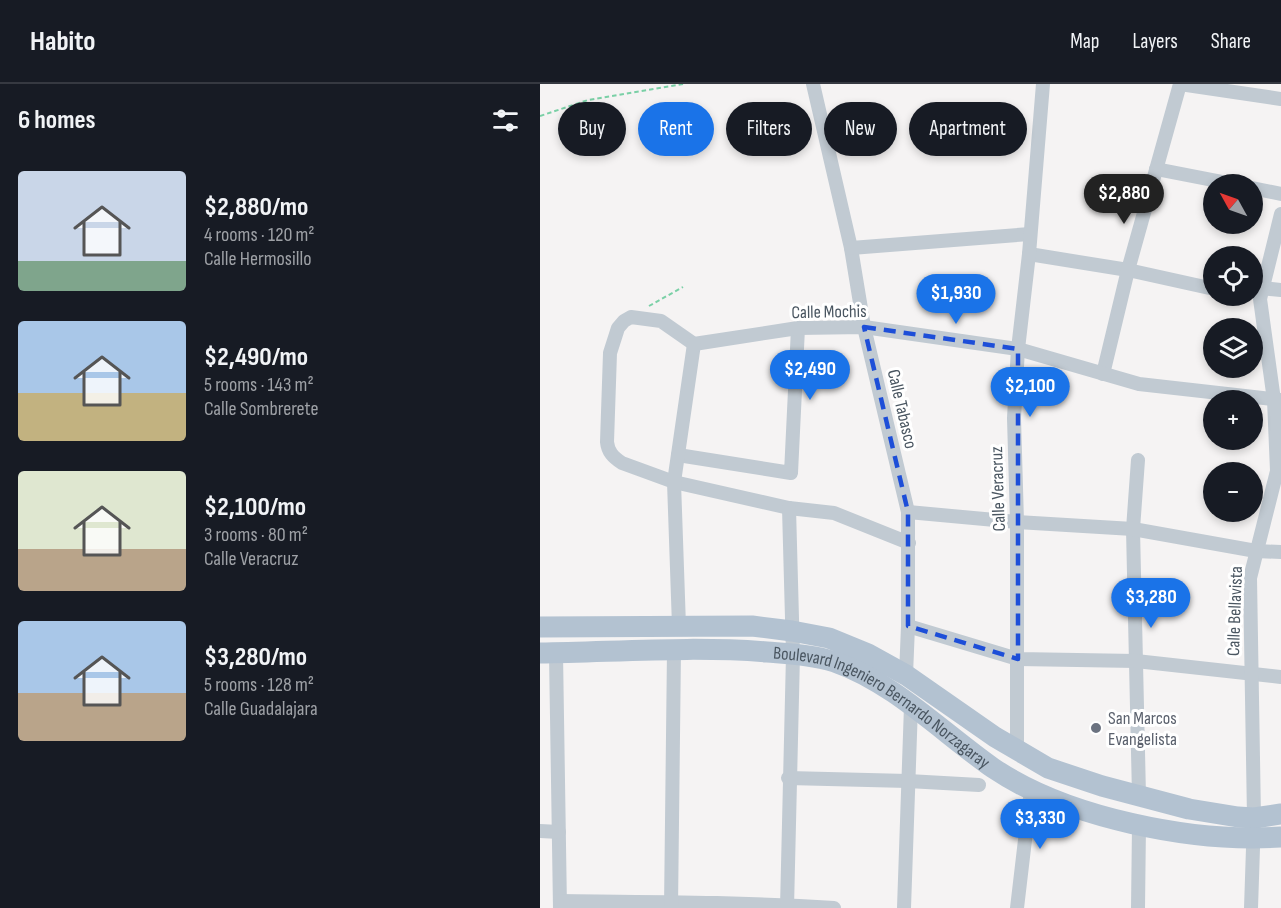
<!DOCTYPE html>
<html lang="en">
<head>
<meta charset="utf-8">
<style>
  body { margin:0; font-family:"Sofia Sans Condensed",sans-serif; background:#20242c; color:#f1f3f6; height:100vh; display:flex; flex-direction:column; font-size:22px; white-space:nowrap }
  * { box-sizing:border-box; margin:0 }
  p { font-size:20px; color:#9ea1a6 }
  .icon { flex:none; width:33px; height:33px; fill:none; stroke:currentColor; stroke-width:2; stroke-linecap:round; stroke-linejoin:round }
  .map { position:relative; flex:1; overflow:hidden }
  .panel { display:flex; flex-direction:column; background:#171b24; width:540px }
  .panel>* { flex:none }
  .guide { position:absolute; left:18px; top:18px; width:570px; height:54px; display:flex; gap:12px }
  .needle { width:39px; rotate:310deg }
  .buttons { position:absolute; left:663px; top:90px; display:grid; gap:12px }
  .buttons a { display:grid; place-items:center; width:60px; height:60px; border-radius:50%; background:#171b24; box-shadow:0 3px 9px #0003; font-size:30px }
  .price { position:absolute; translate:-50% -51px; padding:0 14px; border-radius:21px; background:#1a73e8; color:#fff; font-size:20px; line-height:39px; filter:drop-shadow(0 2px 3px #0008) }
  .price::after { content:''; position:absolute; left:50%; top:36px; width:18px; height:14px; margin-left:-9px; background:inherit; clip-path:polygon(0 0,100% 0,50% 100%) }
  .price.selected { background:#222; color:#fff }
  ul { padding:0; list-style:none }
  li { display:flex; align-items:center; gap:18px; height:150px; padding:0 18px }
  li span { display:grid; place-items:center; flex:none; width:168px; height:120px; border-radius:6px; color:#555 }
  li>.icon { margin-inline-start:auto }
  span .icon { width:72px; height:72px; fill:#fffc; stroke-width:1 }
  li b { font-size:26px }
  h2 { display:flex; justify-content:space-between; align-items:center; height:72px; padding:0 18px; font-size:26px }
  .tag { padding:0 21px; border-radius:27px; background:#171b24; box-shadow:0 3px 9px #0003; font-size:21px; line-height:54px }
  .tag.selected { background:#1a73e8; color:#fff }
  header { display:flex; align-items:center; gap:36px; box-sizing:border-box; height:84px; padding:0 30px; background:#171b24; border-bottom:2px solid #363941 }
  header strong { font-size:28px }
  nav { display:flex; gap:33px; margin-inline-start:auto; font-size:21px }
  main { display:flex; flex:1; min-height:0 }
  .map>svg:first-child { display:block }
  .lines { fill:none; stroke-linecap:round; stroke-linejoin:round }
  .path { stroke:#7ad0a6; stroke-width:2; stroke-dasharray:4.5 3; stroke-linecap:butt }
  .minor { stroke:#c1cad2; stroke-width:14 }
  .primary { stroke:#b3c2d1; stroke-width:21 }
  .marked { fill:none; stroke:#1d4ed8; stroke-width:4.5; stroke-dasharray:12 8; stroke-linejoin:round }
  .worship-dot { fill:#6b7280; stroke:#fff; stroke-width:2 }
  .labels { text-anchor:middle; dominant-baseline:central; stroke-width:6; stroke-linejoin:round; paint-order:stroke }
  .street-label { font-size:18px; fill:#4a5661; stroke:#fff }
  .worship-label { font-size:18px; fill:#5b616d; stroke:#fff; text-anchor:start }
</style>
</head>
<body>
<header>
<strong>Habito</strong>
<nav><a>Map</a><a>Layers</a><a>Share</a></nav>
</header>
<main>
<section class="panel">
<h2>6 homes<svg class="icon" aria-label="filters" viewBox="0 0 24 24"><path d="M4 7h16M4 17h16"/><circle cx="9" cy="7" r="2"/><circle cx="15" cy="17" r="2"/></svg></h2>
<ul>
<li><span style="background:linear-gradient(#c9d6e8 75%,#7fa58c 0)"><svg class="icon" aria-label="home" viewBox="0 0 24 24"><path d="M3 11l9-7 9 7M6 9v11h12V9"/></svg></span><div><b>$2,880/mo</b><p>4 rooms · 120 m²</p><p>Calle Hermosillo</p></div></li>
<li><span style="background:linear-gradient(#a9c7e8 60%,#c2b280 0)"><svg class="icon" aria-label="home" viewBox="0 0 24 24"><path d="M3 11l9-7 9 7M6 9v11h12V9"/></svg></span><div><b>$2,490/mo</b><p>5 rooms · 143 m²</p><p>Calle Sombrerete</p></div></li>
<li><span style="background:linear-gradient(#dfe7d0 65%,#b9a48a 0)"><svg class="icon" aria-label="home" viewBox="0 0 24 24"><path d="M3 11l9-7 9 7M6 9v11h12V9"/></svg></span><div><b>$2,100/mo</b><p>3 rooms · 80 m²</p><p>Calle Veracruz</p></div></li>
<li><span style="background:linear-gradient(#a9c7e8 60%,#b9a48a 0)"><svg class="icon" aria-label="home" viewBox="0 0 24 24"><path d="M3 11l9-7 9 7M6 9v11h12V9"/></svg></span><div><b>$3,280/mo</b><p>5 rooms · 128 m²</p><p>Calle Guadalajara</p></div></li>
</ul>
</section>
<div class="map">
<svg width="741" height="824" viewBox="0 0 741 824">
  <rect width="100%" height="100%" fill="#f5f3f3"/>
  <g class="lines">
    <g class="path">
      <polyline points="0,32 48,16 143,0"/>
      <polyline points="109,222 143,203"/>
    </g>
    <g class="minor">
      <polyline points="273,0 311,164 324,243 368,428 368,542 366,591"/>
      <polyline points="640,0 741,15"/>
      <polyline points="616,85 693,100"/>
      <polyline points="712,104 741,110"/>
      <polyline points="311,164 490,150"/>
      <polyline points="489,170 588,186 674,205"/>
      <polyline points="721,204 741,206"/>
      <polyline points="563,290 588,186 640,0"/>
      <polyline points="138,371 251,389 258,244"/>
      <polyline points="598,376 593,445 599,712"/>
      <polyline points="368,428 477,438 593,445 716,467 741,468"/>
      <path d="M369 459 294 429 249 424 134 398 82 379C73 373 68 368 67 358L70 269 78 244 84 237 91 233 121 237 154 260 258 244 324 243 478 265 599 300 741 316"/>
      <polyline points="139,542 134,398 154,260"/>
      <polyline points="368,542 478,575 596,577 741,593"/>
      <polyline points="16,569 20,824"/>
      <polyline points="477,667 477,438 474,334 478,265 489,170 503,0"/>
      <polyline points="248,694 368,697 439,701"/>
      <polyline points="0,747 19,748"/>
      <path d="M20 817C112 818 203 818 294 824"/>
      <polyline points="131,824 134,566"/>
      <polyline points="247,824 253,571 249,424"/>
      <polyline points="364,824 371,622"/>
      <polyline points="477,824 491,705"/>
      <polyline points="598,824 599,741"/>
      <polyline points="711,824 714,734 710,494 737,387 734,316 720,215 741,130"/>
    </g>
    <g class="primary">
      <polyline points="0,543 212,542 252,547 289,554 328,570 366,591 455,653 508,684 562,702 649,725 698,733 714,734 741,730"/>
      <path id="s1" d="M0 569C76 568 152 562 227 568 250 570 273 571 295 578 353 598 403 649 453 684 527 734 653 759 741 753"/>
    </g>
  </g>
  <path class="marked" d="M324 243 478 265V575L368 542V428Z"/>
  <circle class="worship-dot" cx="556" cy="644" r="6"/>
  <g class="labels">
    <g class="street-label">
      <text transform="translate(289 228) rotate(-1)">Calle Mochis</text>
      <text transform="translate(362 325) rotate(77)">Calle Tabasco</text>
      <text transform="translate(458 405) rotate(-92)">Calle Veracruz</text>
      <text transform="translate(695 527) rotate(-88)">Calle Bellavista</text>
      <text stroke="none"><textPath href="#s1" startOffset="357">Boulevard Ingeniero Bernardo Norzagaray</textPath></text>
    </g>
    <g class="worship-label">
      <text x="568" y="634">San Marcos<tspan x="568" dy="21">Evangelista</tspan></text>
    </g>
  </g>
</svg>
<div class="buttons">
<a><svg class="needle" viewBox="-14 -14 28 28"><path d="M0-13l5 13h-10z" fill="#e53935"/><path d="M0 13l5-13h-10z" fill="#9ea1a6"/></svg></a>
<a><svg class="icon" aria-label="locate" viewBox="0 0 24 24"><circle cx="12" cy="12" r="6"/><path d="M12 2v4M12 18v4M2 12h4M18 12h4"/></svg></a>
<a><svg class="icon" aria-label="layers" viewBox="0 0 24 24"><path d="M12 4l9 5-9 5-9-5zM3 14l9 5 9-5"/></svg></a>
<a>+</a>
<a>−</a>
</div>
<b class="price selected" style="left:584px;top:141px">$2,880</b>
<b class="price" style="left:416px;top:241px">$1,930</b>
<b class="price" style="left:270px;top:317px">$2,490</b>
<b class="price" style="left:490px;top:334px">$2,100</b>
<b class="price" style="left:611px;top:545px">$3,280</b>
<b class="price" style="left:500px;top:766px">$3,330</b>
<div class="guide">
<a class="tag">Buy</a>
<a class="tag selected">Rent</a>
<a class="tag">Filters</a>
<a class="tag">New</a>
<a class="tag">Apartment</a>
</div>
</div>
</main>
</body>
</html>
